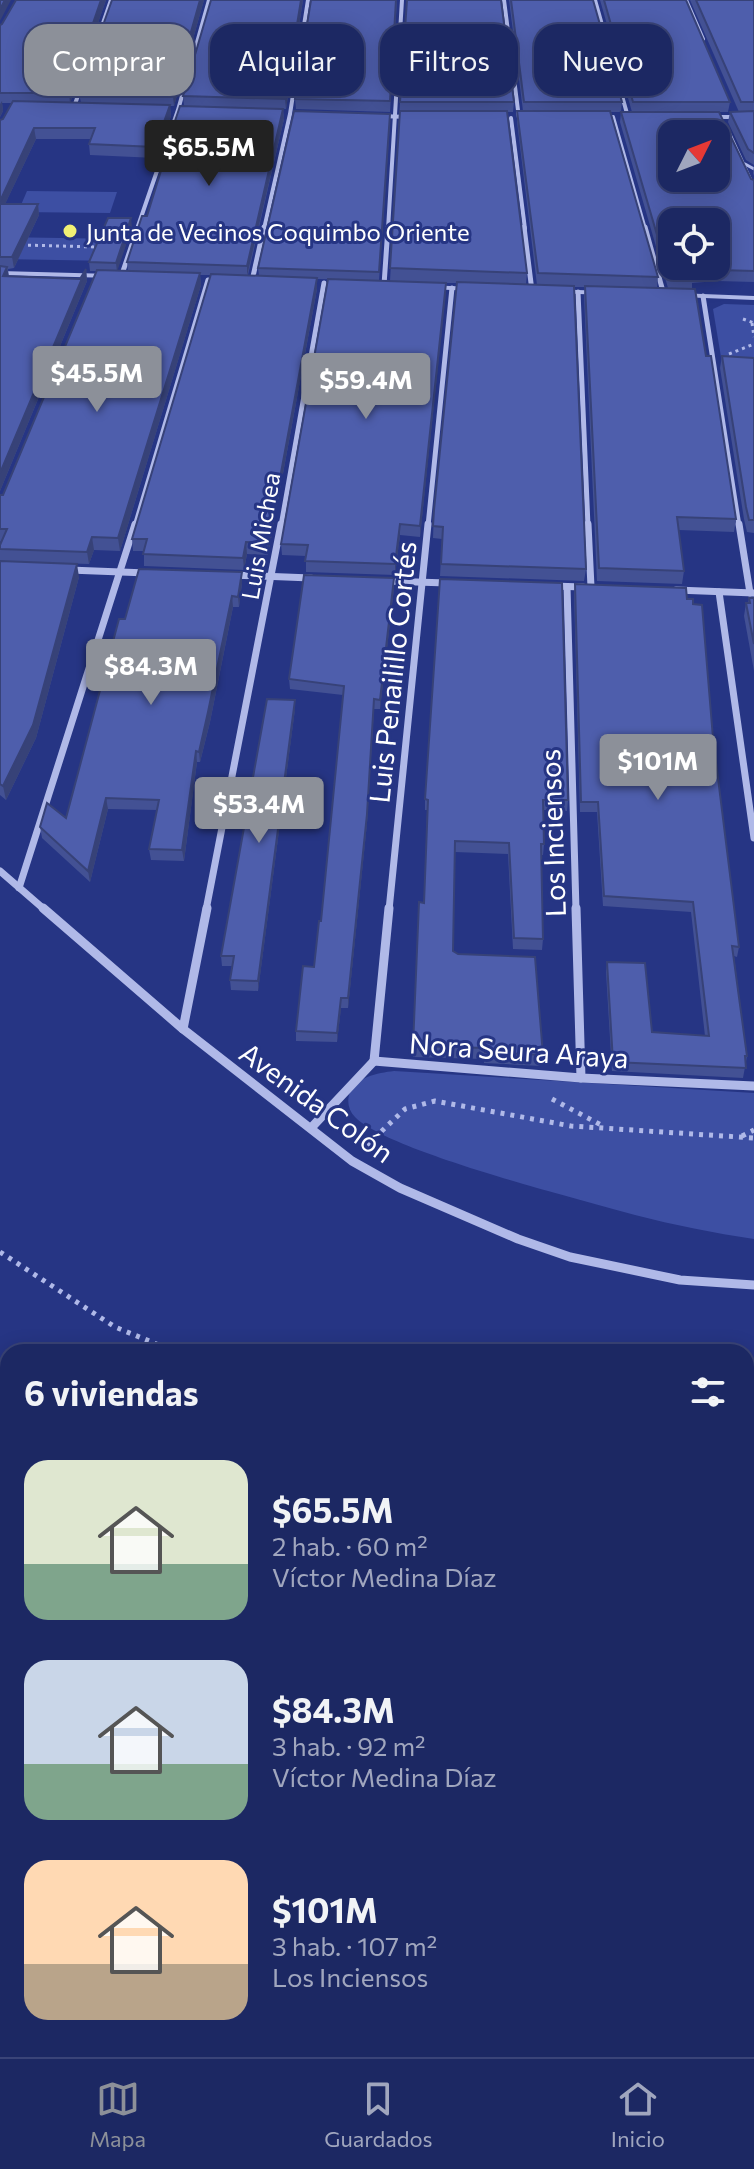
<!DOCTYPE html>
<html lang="es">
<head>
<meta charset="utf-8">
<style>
  body { margin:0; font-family:Commissioner,sans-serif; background:#253069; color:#f1f3f6; height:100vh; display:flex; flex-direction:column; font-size:30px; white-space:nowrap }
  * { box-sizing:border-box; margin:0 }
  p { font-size:26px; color:#a0a6be }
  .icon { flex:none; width:44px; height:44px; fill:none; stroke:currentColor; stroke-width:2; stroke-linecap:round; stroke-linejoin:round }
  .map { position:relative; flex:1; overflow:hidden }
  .details { position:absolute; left:0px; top:1344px; width:754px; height:714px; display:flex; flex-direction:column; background:#1c2863; border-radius:24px 24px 0 0; box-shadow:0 4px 20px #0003,0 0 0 2px #3a4478 }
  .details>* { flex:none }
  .hud { position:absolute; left:24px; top:24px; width:706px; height:72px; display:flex; gap:16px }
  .needle { width:52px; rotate:48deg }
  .buttons { position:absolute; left:658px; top:120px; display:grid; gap:16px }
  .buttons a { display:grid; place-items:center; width:72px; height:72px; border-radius:16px; background:#1c2863; box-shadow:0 4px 20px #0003,0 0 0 2px #3a4478; font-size:40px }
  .price { position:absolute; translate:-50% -68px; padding:0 18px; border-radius:8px; background:#8c9099; color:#fff; font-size:26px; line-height:52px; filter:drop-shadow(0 2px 4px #0008) }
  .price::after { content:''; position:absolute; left:50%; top:48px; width:24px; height:18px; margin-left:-12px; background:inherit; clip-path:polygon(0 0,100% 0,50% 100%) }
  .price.current { background:#222; color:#fff }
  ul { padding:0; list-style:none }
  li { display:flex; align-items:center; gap:24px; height:200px; padding:0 24px }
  li span { display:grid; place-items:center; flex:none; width:224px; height:160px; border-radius:24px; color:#555 }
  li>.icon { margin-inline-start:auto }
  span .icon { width:96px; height:96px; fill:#fffc; stroke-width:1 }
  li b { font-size:34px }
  h2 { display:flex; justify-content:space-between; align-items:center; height:96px; padding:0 24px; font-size:34px }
  .tag { padding:0 28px; border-radius:24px; background:#1c2863; box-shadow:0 4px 20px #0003,0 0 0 2px #3a4478; font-size:28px; line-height:72px }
  .tag.current { background:#8c9099; color:#fff }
  .menu { display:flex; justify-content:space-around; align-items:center; height:112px; border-top:2px solid #3a4478; background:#1c2863; font-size:22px; color:#a0a6be }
  .menu a { display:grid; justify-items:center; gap:4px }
  .menu .current { color:#8c9099 }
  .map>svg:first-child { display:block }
  .green { fill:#3d4fa3 }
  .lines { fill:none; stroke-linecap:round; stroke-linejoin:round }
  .path-far2 { stroke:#b0b9e8; stroke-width:3; stroke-dasharray:3 4; stroke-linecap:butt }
  .path-far1 { stroke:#b0b9e8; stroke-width:5; stroke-dasharray:4 6; stroke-linecap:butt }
  .path { stroke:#b0b9e8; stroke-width:7; stroke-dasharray:6 8; stroke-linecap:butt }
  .service { stroke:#b0b9e8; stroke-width:3 }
  .minor-far4 { stroke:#b0b9e8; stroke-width:4 }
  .minor-far3 { stroke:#b0b9e8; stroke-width:5 }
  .minor-far2 { stroke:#b0b9e8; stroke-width:7 }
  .minor-far1 { stroke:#b0b9e8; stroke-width:9 }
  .minor { stroke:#b0b9e8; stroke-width:11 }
  .tertiary { fill:#b0b9e8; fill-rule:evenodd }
  .wall { fill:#435194; fill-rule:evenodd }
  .shaded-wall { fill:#374278 }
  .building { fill:#4e5eac; stroke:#374278; stroke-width:2; fill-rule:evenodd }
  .poi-dot { fill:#f1f074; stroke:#263584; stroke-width:3 }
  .labels { text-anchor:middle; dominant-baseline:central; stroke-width:6; stroke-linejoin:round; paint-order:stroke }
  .far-poi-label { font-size:24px; fill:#fff; stroke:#263584; text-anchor:start }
  .far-street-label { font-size:24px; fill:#fff; stroke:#263584 }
  .street-label { font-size:28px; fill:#fff; stroke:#263584 }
</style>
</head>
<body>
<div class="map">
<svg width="754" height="2057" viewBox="0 0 754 2057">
  <rect width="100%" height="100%" fill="#263584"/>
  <g class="green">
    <polygon points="27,191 117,192 110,213 18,212"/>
    <polygon points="0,237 121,239 113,261 0,259"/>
    <polygon points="724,304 754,305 754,363 722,363 713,309"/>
    <path d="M394 1071 754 1093V1239C714 1233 674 1225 635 1215 609 1208 584 1201 559 1194 516 1182 382 1145 355 1117 349 1111 347 1103 349 1095 354 1077 378 1073 394 1071Z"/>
  </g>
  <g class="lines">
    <g class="path-far2">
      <polyline points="21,245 98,247"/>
      <polyline points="743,319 754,323"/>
      <polyline points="752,323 754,337"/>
      <polyline points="729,354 754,344"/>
    </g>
    <g class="path-far1">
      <polyline points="552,1099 603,1126"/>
      <polyline points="742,1136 754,1130"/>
      <polyline points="367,1145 405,1109 435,1101 571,1126 754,1138"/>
      <polyline points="0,1252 115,1327 176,1352"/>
    </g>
    <polyline class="path" points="746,1537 754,1530 754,1487"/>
    <polyline class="service" points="745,164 754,169"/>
    <g class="minor-far4">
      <polyline points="504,0 519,118"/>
      <polyline points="595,0 628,117"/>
      <polyline points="686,0 703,39"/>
      <polyline points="74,107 111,0"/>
      <polyline points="379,116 409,117"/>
      <polyline points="613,117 645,229"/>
      <polyline points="711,117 754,117"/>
      <polyline points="511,118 525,229"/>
      <polyline points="728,131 754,188"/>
      <polyline points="137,229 178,110 209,0"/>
      <polyline points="264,229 290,114 308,0"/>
      <polyline points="388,229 402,0"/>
    </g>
    <g class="minor-far3">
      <polyline points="524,227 532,291"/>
      <polyline points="645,227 664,295"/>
      <polyline points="121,277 138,227"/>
      <polyline points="252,281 264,227"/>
      <polyline points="384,285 388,227"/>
      <polyline points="578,292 588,526"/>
      <polyline points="703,296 739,526"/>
      <polyline points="135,526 208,280"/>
      <polyline points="281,526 324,283"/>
      <polyline points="428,526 452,288"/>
    </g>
    <g class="minor-far2">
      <polyline points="588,524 591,587"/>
      <polyline points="739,524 750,593"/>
      <polyline points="69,570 147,573"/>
      <polyline points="233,575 311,578"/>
      <polyline points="385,581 447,583"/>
      <polyline points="552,586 583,587"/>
      <polyline points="567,587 576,910"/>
      <polyline points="676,590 754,593"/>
      <polyline points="719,592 754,838"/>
      <polyline points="0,871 45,910"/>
      <polyline points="19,888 135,524"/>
      <polyline points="206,910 281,524"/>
      <polyline points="389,910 428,524"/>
    </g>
    <g class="minor-far1">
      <polyline points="43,908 183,1029 352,1161 400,1188 518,1239 570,1257 680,1280 754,1285"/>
      <polyline points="576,908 581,1078"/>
      <polyline points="183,1029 207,908"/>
      <polyline points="374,1061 389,908"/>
      <polyline points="374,1061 581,1078 754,1086"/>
      <polyline points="311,1128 374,1061"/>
    </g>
    <g class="minor">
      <polyline points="0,1906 8,1911"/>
      <polyline points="264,2050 277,2057"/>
    </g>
    <g class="tertiary">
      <polygon points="0,271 112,274 116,276 112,278 0,275"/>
      <polygon points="425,285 475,287 479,289 475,291 428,289 424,287"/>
      <polygon points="553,289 603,291 607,293 603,295 556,293 553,293"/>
      <polygon points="677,293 754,296 754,300 680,297 676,295"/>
    </g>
  </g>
  <g class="wall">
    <polygon points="16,0 106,0 70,103 81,103 79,93 112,0 204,0 174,106 170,106 171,116 156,158 90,155 89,144 91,139 36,139 5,204 38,204 39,215 14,268 8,269 9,277 80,279 86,269 87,281 0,491 0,120 3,119 12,103 2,103 3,111 0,117 0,25 2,24"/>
    <polygon points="211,0 303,0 286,109 184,106 183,96"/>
    <polygon points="397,0 390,112 296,109 295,99"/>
    <path d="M509 0H593L622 102 621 112H632L600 0H686L730 102 728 112H719L751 179 754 180V282L717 281 692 283V289L706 356 736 519 734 532 679 530 684 571 682 584 597 581 584 297 585 287H574L586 569 584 581 440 576 442 539 433 538 434 510 457 283H446L420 537 400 535 395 575 306 572V556L282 555 281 544 358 280 317 279V289L268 555 247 554 244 570 144 566V551H133L132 539 211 275H200L201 285 120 551 94 550 89 564 56 563 79 577 36 738 6 800 0 795V545L1 542 0 541V495H3L97 271H90L89 262 132 227 117 270 128 271 127 262 147 216 166 154V148L283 109 284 119 248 275 259 276 258 268 390 122 379 281H390L400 102H514L513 112H507L527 273 526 284 537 285 517 122V111H523ZM611 112H621L620 122 668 288H657L658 277Z"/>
    <polygon points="690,0 754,0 754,176 753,173 754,165 746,160 728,122 730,112 739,112"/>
    <polygon points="722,356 754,358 754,533 747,532 744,519 720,368"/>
    <polygon points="242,572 242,583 239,607 233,607 210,722 200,762 197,762 184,861 151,860 149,849 157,810 108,809 90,882 42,838 40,827 66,818 125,619"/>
    <polygon points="440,579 568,800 567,811 544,810 544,844 543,855 541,855 543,939 542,950 513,949 508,854 455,852 453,951 543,1055 541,1066 484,1063 484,1059 413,1057 419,902 424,903 427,810 425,810 425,799"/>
    <polygon points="575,584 713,738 739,947 737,957 734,956 747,1056 743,1078 612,1071 606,972 607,962 652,1032 705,1036 691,912 603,906 597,812 580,812 574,594"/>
    <polygon points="394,588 380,709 374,709 367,823 348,1008 341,1008 337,1042 296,1041 296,1031 314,967 321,921 343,695 290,689 289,679"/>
    <polygon points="749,598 754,598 754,671 744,616 746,603 748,603"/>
    <polygon points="295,709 258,991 231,990 230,980 232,966 222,966 221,956"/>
  </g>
  <g class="shaded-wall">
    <polygon points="5,0 11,0 0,21 0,9"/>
    <polygon points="101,0 106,0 70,103 69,93"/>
    <polygon points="200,0 204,0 174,106 173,96"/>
    <polygon points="301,0 303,0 286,109 285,99"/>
    <polygon points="2,101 3,111 0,117 0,104"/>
    <polygon points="170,105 171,116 156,158 155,147"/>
    <polygon points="283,109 284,119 247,276 247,266"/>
    <polygon points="34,128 36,139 0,215 0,201"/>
    <polygon points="38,204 39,215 14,268 12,257"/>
    <polygon points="131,218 132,227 117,272 116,263"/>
    <polygon points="7,267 9,278 3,276"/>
    <polygon points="86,269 87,281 0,491 0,473"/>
    <polygon points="200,273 201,285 120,551 118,538"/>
    <polygon points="317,278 317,289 268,555 268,543"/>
    <polygon points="446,283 446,293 420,537 420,526"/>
    <polygon points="400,524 400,535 395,575 395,564"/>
    <polygon points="92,537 94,550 89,564 87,552"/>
    <polygon points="246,542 247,554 244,570 243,558"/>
    <polygon points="77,564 79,577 36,738 6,800 3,786"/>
    <polygon points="242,572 242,583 239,607 238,597"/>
    <polygon points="394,578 394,588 380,709 380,700"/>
    <polygon points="232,596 233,607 210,722 200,762 199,752"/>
    <polygon points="374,699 367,823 348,1008 348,998"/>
    <polygon points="295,700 295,709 258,991 258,981"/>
    <polygon points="196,751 197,762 184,861 182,850"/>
    <polygon points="106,798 108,809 90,882 88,871"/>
    <polygon points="341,998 341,1008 337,1042 337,1033"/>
  </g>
  <g class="building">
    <polygon points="0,0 5,0 0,9"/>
    <polygon points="16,0 101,0 69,93 0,93 0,25 2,24"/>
    <polygon points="112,0 200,0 173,96 79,93"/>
    <polygon points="211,0 301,0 285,99 183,96"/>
    <polygon points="311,0 396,0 390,101 295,99"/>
    <polygon points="407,0 501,0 514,102 400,102"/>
    <polygon points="511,0 593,0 622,102 524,102"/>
    <polygon points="604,0 686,0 730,102 633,102"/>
    <polygon points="696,0 754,0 754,102 741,102"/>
    <polygon points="13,101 170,105 155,147 89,144 95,128 34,128 0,201 0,120 3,119"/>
    <polygon points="180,106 283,109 247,266 127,262 142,216 147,216 168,148 166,148"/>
    <polygon points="294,111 390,114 379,272 258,268"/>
    <polygon points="400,111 507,111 527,273 390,268"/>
    <polygon points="517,111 610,111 658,277 538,273"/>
    <polygon points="754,111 754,153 748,149 730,112"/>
    <path d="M621 112H719L751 179 754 180V271L719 270 692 271 693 279H670ZM672 134H716V178H672ZM672 222H716V266H672Z"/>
    <polygon points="0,204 38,204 12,257 0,257"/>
    <polygon points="108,218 131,218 116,263 89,262"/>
    <polygon points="0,266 7,267 3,276 80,279 86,269 0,473"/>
    <polygon points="97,270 200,273 118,538 92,537 87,552 0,549 0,545 7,529 0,529 0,495 3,495"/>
    <polygon points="211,274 317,278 268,543 246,542 243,558 143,554 147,539 132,539"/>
    <polygon points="328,279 446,283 420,526 400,524 395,564 305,561 308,545 281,544"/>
    <polygon points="457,282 574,286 586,569 441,564 443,527 433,526 434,510"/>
    <polygon points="585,286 695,289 706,356 711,356 736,519 677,517 684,571 599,568"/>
    <polygon points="722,356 754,358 754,520 749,520 746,507"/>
    <polygon points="0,561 77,564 33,725 3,786 0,784"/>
    <polygon points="139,569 242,572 238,597 232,596 208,712 199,752 196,751 182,850 149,849 159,800 106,798 88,871 40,827 47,803 66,818 119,619 125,619"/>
    <polygon points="304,575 394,578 380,700 374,699 367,814 348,998 341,998 337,1033 296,1031 303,966 314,967 319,921 321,921 344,686 289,679"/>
    <polygon points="440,579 562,583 568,800 543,800 544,844 541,844 543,939 514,938 509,843 455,841 453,951 458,954 535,957 543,1055 485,1052 485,1048 413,1046 419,902 424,903 428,800 425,799"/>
    <polygon points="575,584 686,588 687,599 693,599 693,604 702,605 713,738 739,947 732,946 747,1056 745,1056 746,1068 613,1062 607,962 645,963 652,1032 709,1036 693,902 604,896 598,802 581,802"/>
    <polygon points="749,598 754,598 754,644 746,603 750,603"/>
    <polygon points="267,699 295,700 258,981 230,980 234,956 221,956"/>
    <polygon points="15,2050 147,2050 158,2057 15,2057 13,2055"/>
  </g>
  <circle class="poi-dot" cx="70" cy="231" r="8"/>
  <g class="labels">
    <g class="far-poi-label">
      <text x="86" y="231">Junta de Vecinos Coquimbo Oriente</text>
    </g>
    <g class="far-street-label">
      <text transform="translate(260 536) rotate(-80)">Luis Michea</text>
    </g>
    <g class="street-label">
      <text transform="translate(392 672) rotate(-84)">Luis Penailillo Cortés</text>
      <text transform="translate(552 833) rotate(-92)">Los Inciensos</text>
      <text transform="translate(519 1050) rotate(4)">Nora Seura Araya</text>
      <text transform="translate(317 1102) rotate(36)">Avenida Colón</text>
    </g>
  </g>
</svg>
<div class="buttons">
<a><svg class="needle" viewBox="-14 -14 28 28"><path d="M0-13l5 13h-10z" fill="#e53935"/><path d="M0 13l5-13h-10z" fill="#a0a6be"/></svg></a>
<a><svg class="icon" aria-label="locate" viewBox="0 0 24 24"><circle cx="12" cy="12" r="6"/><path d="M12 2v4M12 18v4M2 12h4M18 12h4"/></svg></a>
</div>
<b class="price current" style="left:209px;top:188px">$65.5M</b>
<b class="price" style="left:97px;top:414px">$45.5M</b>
<b class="price" style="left:366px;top:421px">$59.4M</b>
<b class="price" style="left:151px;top:707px">$84.3M</b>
<b class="price" style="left:658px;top:802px">$101M</b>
<b class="price" style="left:259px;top:845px">$53.4M</b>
<div class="hud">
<a class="tag current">Comprar</a>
<a class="tag">Alquilar</a>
<a class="tag">Filtros</a>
<a class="tag">Nuevo</a>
</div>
<section class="details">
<h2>6 viviendas<svg class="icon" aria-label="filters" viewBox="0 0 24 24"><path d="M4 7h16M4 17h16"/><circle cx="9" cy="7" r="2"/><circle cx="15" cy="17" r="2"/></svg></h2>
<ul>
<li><span style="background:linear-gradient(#dfe7d0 65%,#7fa58c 0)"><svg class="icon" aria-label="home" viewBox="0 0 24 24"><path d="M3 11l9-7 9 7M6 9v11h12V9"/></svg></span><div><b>$65.5M</b><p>2 hab. · 60 m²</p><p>Víctor Medina Díaz</p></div></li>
<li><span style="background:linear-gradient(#c9d6e8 65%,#7fa58c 0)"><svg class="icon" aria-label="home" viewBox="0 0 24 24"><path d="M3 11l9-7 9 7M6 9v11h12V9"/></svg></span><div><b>$84.3M</b><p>3 hab. · 92 m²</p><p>Víctor Medina Díaz</p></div></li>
<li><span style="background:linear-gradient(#ffd9b3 65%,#b9a48a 0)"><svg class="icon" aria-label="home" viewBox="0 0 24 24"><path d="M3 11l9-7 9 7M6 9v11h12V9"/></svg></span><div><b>$101M</b><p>3 hab. · 107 m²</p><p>Los Inciensos</p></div></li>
</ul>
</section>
</div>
<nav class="menu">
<a class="current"><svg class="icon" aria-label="map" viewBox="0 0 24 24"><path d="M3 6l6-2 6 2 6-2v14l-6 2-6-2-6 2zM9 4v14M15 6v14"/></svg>Mapa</a>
<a><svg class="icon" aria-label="saved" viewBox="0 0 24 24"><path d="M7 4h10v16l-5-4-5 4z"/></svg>Guardados</a>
<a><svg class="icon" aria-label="home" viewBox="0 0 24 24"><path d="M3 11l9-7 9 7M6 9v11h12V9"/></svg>Inicio</a>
</nav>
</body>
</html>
